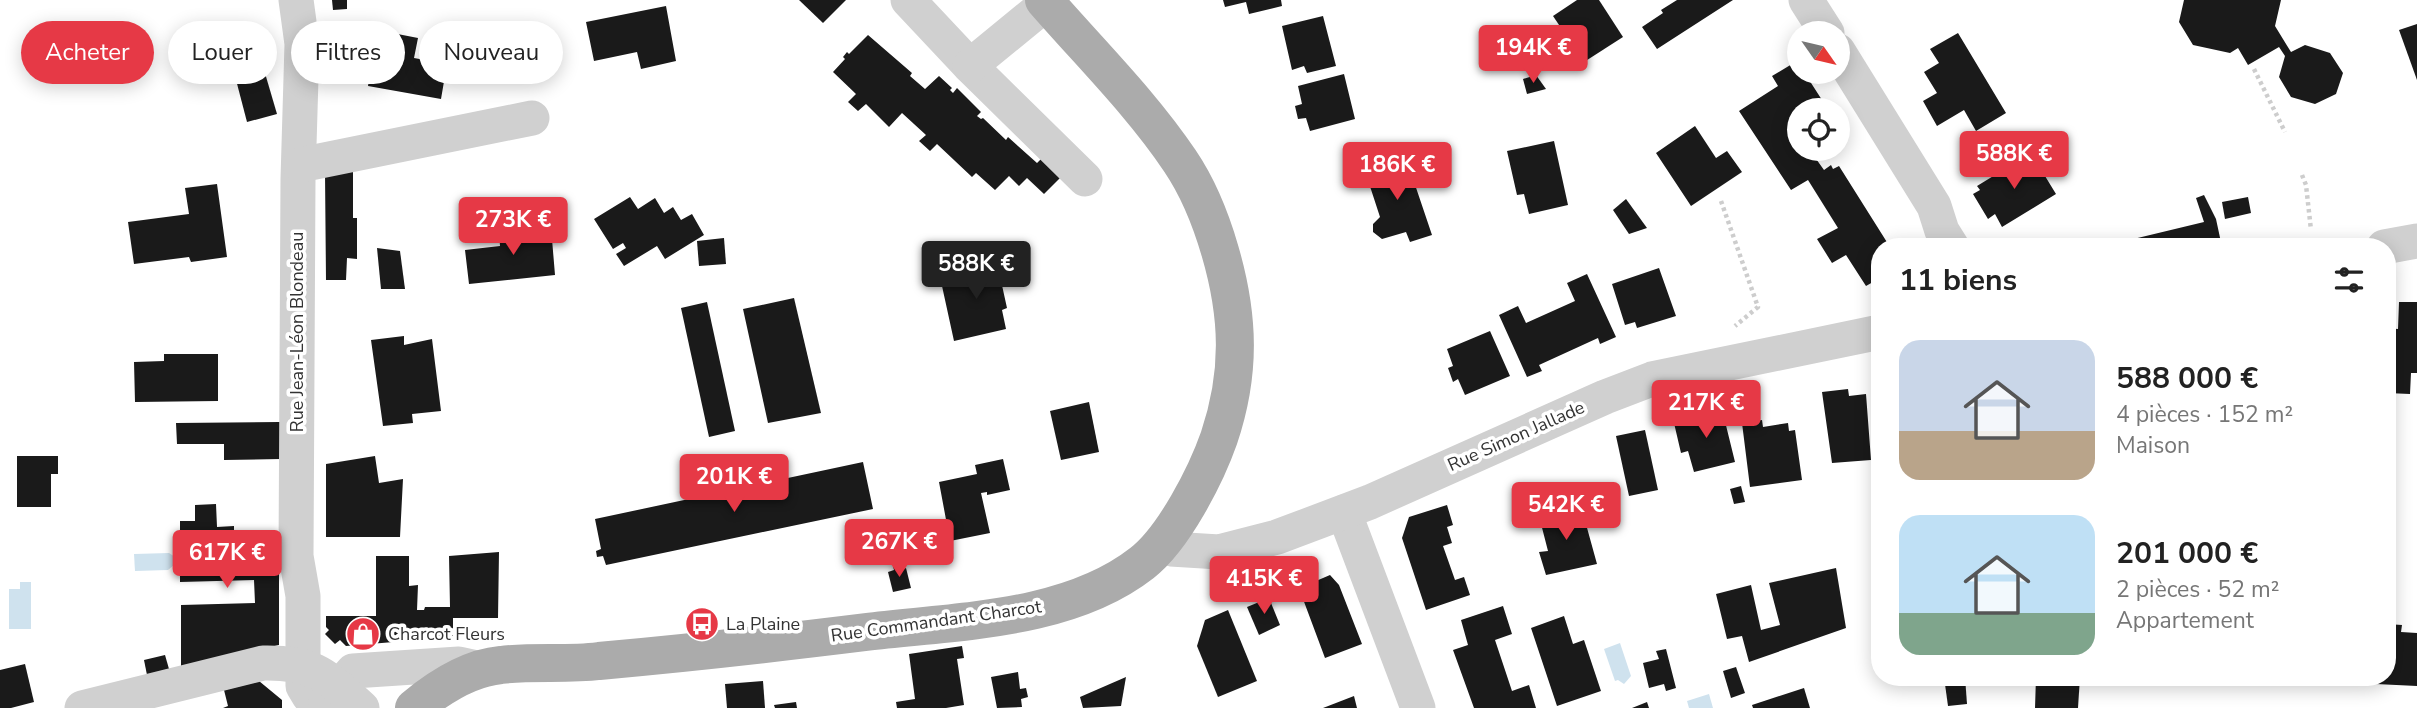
<!DOCTYPE html>
<html lang="fr">
<head>
<meta charset="utf-8">
<style>
  body { margin:0; font-family:"Nunito Sans",sans-serif; background:#f2f2f2; color:#222; height:100vh; display:flex; flex-direction:column; font-size:26px; white-space:nowrap }
  * { box-sizing:border-box; margin:0 }
  p { font-size:23px; color:#767676 }
  .icon { flex:none; width:38px; height:38px; fill:none; stroke:currentColor; stroke-width:2; stroke-linecap:round; stroke-linejoin:round }
  .map { position:relative; flex:1; overflow:hidden }
  .side { position:absolute; left:1871px; top:238px; width:525px; height:448px; display:flex; flex-direction:column; background:#fff; border-radius:28px; box-shadow:0 4px 18px #0003 }
  .side>* { flex:none }
  .guide { position:absolute; left:21px; top:21px; width:665px; height:63px; display:flex; gap:14px }
  .needle { width:46px; rotate:124deg }
  .buttons { position:absolute; left:1787px; top:21px; display:grid; gap:14px }
  .buttons a { display:grid; place-items:center; width:63px; height:63px; border-radius:50%; background:#fff; box-shadow:0 4px 18px #0003; font-size:35px }
  .price { position:absolute; translate:-50% -60px; padding:0 16px; border-radius:7px; background:#e63946; color:#fff; font-size:23px; line-height:46px; filter:drop-shadow(0 2px 4px #0008) }
  .price::after { content:''; position:absolute; left:50%; top:42px; width:21px; height:16px; margin-left:-10px; background:inherit; clip-path:polygon(0 0,100% 0,50% 100%) }
  .price.current { background:#222; color:#fff }
  ul { padding:0; list-style:none }
  li { display:flex; align-items:center; gap:21px; height:175px; padding:0 28px }
  li span { display:grid; place-items:center; flex:none; width:196px; height:140px; border-radius:21px; color:#555 }
  li>.icon { margin-inline-start:auto }
  span .icon { width:84px; height:84px; fill:#fffc; stroke-width:1 }
  li b { font-size:30px }
  h2 { display:flex; justify-content:space-between; align-items:center; height:84px; padding:0 28px; font-size:30px }
  .tag { padding:0 24px; border-radius:32px; background:#fff; box-shadow:0 4px 18px #0003; font-size:24px; line-height:63px }
  .tag.current { background:#e63946; color:#fff }
  .map>svg:first-child { display:block }
  .water { fill:#cfe2ee }
  .building { fill:#1a1a1a }
  .lines { fill:none; stroke-linecap:round; stroke-linejoin:round }
  .path { stroke:#cdcdcd; stroke-width:4.5; stroke-dasharray:3.5 3.5; stroke-linecap:butt }
  .minor { stroke:#d0d0d0; stroke-width:35 }
  .major { stroke:#ababab; stroke-width:38 }
  .labels { text-anchor:middle; dominant-baseline:central; stroke-width:7; stroke-linejoin:round; paint-order:stroke }
  .street-label { font-size:18px; fill:#333; stroke:#fff }
  .poi-label { font-size:18px; fill:#333; stroke:#fff; text-anchor:start }
</style>
</head>
<body>
<div class="map">
<svg width="2417" height="708" viewBox="0 0 2417 708">
  <rect width="100%" height="100%" fill="#fff"/>
  <g class="water">
    <polygon points="169,553 175,557 174,565 168,570 135,571 134,554"/>
    <polygon points="20,582 31,582 31,629 9,629 9,589 20,589"/>
    <polygon points="1620,643 1631,676 1624,684 1618,680 1615,681 1604,649"/>
    <polygon points="1709,694 1713,708 1689,708 1687,701"/>
  </g>
  <g class="building">
    <polygon points="332,0 347,0 347,9 333,10"/>
    <polygon points="799,0 846,0 823,23"/>
    <polygon points="1223,0 1281,0 1282,6 1249,14 1246,2 1225,7"/>
    <polygon points="1577,0 1599,0 1623,37 1584,62 1553,16"/>
    <polygon points="1677,0 1733,0 1657,49 1642,27 1663,13 1661,10"/>
    <polygon points="2184,0 2281,0 2275,26 2291,52 2305,45 2330,53 2343,73 2336,94 2315,104 2291,97 2279,77 2285,56 2279,47 2248,65 2238,48 2230,53 2193,45 2179,22"/>
    <polygon points="666,6 676,61 641,69 637,52 594,61 586,22"/>
    <polygon points="1323,16 1336,66 1307,73 1304,66 1292,70 1282,26"/>
    <polygon points="250,22 277,114 247,122 223,30"/>
    <polygon points="2417,24 2417,80 2399,30"/>
    <polygon points="377,30 418,38 414,58 447,64 441,99 368,86"/>
    <polygon points="1958,33 2006,113 1976,131 1964,110 1937,126 1923,101 1937,93 1924,72 1939,63 1930,49"/>
    <polygon points="868,35 912,73 910,76 925,89 939,76 952,88 950,90 953,93 957,88 981,112 977,116 981,119 983,118 1006,140 1008,137 1037,163 1044,156 1063,175 1044,194 1027,178 1019,186 1009,176 995,190 976,173 972,177 937,144 930,151 919,141 926,135 902,113 889,127 866,104 858,111 848,102 856,94 833,72 845,59 843,57 847,52 849,54"/>
    <polygon points="1797,61 1799,72 1804,72 1822,100 1806,110 1799,110 1799,115 1788,123 1794,131 1796,129 1799,133 1799,149 1809,149 1824,170 1831,165 1833,169 1839,166 1890,247 1880,247 1880,278 1866,286 1846,255 1832,263 1817,239 1838,228 1808,180 1791,190 1739,111 1778,86 1772,76"/>
    <polygon points="1344,74 1355,119 1310,131 1306,118 1298,119 1295,106 1302,104 1298,86"/>
    <polygon points="1536,75 1546,89 1527,94 1523,79"/>
    <polygon points="1695,126 1716,158 1727,151 1742,172 1691,206 1656,153"/>
    <polygon points="1554,141 1568,205 1529,214 1524,194 1517,195 1507,151"/>
    <polygon points="2031,153 2056,194 2002,227 1995,214 1988,219 1973,194 1980,190 1977,186"/>
    <polygon points="1406,158 1432,235 1410,242 1406,232 1382,239 1373,232 1373,224 1380,217 1365,171"/>
    <polygon points="353,168 353,218 357,218 357,259 347,258 346,280 326,280 325,173"/>
    <polygon points="217,184 227,257 191,262 189,257 134,264 128,222 189,214 185,188"/>
    <polygon points="2204,195 2216,219 2222,247 2123,247 2121,242 2204,222 2196,198"/>
    <polygon points="630,197 638,209 655,198 664,213 673,207 681,220 692,214 704,235 665,259 657,246 624,266 616,254 626,248 623,243 613,249 594,219"/>
    <polygon points="2248,197 2251,213 2225,219 2222,202"/>
    <polygon points="1626,199 1647,228 1629,234 1613,210"/>
    <polygon points="551,227 555,275 469,284 465,250 500,246 499,232"/>
    <polygon points="724,238 726,264 699,266 697,241"/>
    <polygon points="377,248 400,251 405,289 381,289"/>
    <polygon points="996,258 1007,308 1002,310 1006,329 954,341 942,286 964,281 961,266"/>
    <polygon points="1659,268 1676,316 1637,328 1635,322 1625,325 1612,284"/>
    <polygon points="1587,274 1616,337 1600,344 1598,338 1539,365 1542,371 1527,377 1499,315 1518,306 1526,323 1575,301 1567,283"/>
    <polygon points="794,298 821,413 768,423 743,309"/>
    <polygon points="707,302 735,431 709,437 681,308"/>
    <polygon points="2399,302 2417,302 2417,373 2411,373 2410,394 2387,393 2387,328 2398,329"/>
    <polygon points="1490,331 1510,376 1465,395 1458,379 1453,382 1448,368 1453,366 1447,349"/>
    <polygon points="404,336 404,345 432,339 441,411 412,414 413,423 383,426 371,340"/>
    <polygon points="164,354 218,354 218,401 135,402 134,362 164,361"/>
    <polygon points="1848,389 1849,396 1866,394 1871,460 1832,463 1822,392"/>
    <polygon points="1089,402 1099,452 1061,460 1050,411"/>
    <polygon points="1721,405 1735,462 1694,472 1688,451 1681,453 1674,423 1705,415 1704,409"/>
    <polygon points="1762,420 1763,427 1788,423 1789,431 1795,430 1802,480 1750,487 1742,423"/>
    <polygon points="280,422 280,459 224,460 224,444 177,444 176,423"/>
    <polygon points="1645,430 1658,490 1629,496 1616,436"/>
    <polygon points="17,456 58,456 58,474 51,474 51,507 17,507"/>
    <polygon points="375,456 379,483 403,479 400,537 326,537 326,464"/>
    <polygon points="1003,459 1010,490 987,495 987,492 981,493 990,533 950,541 939,482 977,474 975,465"/>
    <polygon points="863,462 873,509 606,565 603,556 597,557 596,551 601,549 595,519"/>
    <polygon points="1741,486 1745,502 1734,504 1730,489"/>
    <polygon points="216,504 217,527 234,526 234,539 279,537 279,645 181,667 181,605 255,603 254,580 180,582 180,521 195,521 195,505"/>
    <polygon points="1447,505 1453,525 1447,527 1452,543 1443,546 1455,580 1464,577 1470,595 1426,610 1402,538 1409,517"/>
    <polygon points="1581,506 1597,564 1546,575 1539,552 1548,551 1539,516"/>
    <polygon points="499,552 498,618 453,618 453,637 346,646 340,640 335,644 325,634 329,630 326,627 326,616 376,616 376,556 409,556 409,586 418,585 417,610 424,610 425,607 450,607 449,556"/>
    <polygon points="899,565 900,570 906,568 911,588 893,592 888,572 894,570 893,566"/>
    <polygon points="1836,568 1846,628 1749,662 1742,636 1727,639 1716,594 1751,585 1761,630 1780,625 1769,583"/>
    <polygon points="1330,575 1339,585 1362,644 1325,658 1303,599 1317,593 1314,587 1316,581"/>
    <polygon points="1269,598 1280,625 1259,635 1247,607"/>
    <polygon points="1880,600 1880,615 1875,616 1871,603"/>
    <polygon points="1503,606 1512,634 1495,640 1512,691 1529,685 1536,708 1474,708 1453,650 1468,645 1461,620"/>
    <polygon points="1228,610 1257,681 1218,697 1197,646 1205,620"/>
    <polygon points="1564,616 1573,644 1584,640 1601,691 1557,706 1531,628"/>
    <polygon points="2387,624 2402,625 2401,632 2417,633 2417,686 2355,683 2355,677 2387,677"/>
    <polygon points="962,646 964,658 957,659 964,705 946,708 897,708 896,702 915,699 909,654"/>
    <polygon points="1666,649 1676,688 1666,691 1664,684 1649,688 1643,663 1659,659 1656,651"/>
    <polygon points="165,655 169,669 147,675 144,660"/>
    <polygon points="25,664 34,702 11,708 0,708 0,670"/>
    <polygon points="1736,667 1745,693 1731,698 1723,671"/>
    <polygon points="1018,672 1020,689 1026,688 1028,697 1021,699 1022,707 997,708 991,677"/>
    <polygon points="1126,677 1121,706 1083,708 1080,697"/>
    <polygon points="1944,677 1965,677 1967,704 1948,706"/>
    <polygon points="2036,677 2080,677 2078,708 2035,708"/>
    <polygon points="259,681 282,700 282,708 223,708 228,706 224,690"/>
    <polygon points="763,681 765,708 727,708 725,684"/>
    <polygon points="1804,688 1810,708 1753,708 1752,705"/>
    <polygon points="1354,696 1357,708 1323,708"/>
    <polygon points="796,702 797,708 775,708 774,705"/>
    <polygon points="1647,702 1649,708 1632,708"/>
  </g>
  <g class="lines">
    <g class="path">
      <polyline points="2254,69 2285,132"/>
      <polyline points="2302,175 2306,185 2311,230"/>
      <polyline points="1721,201 1758,307 1735,326"/>
    </g>
    <g class="minor">
      <polyline points="296,0 302,44 298,179 296,556 303,596 303,686 309,696 322,708"/>
      <polyline points="908,0 970,66 1085,179"/>
      <polyline points="1806,0 1827,33"/>
      <polyline points="1838,51 1934,206 1942,231 1952,247"/>
      <polyline points="970,66 1047,3"/>
      <polyline points="300,165 532,118"/>
      <polyline points="2384,247 2417,241"/>
      <polyline points="1344,512 1418,708"/>
      <polyline points="1162,542 1171,549 1219,552 1277,537 1370,502 1605,397 1652,379 1880,332"/>
      <polyline points="326,702 353,671 459,664 482,669"/>
      <path d="M82 708 263 663C315 662 325 675 362 708"/>
    </g>
    <path class="major" d="M414 708C438 688 468 668 501 665 533 661 567 665 599 661 688 653 777 643 866 632 956 621 1068 621 1142 563 1174 538 1206 475 1219 438 1241 373 1239 316 1220 251 1211 220 1199 189 1180 161 1141 103 1090 53 1044 0"/>
  </g>
  <defs>
    <g id="bus-disc" transform="scale(1.75)"><circle r="9.5" fill="#e63946" stroke="#fff"/><path d="M-5-6H5V4H4V6H2V4H-2V6H-4V4H-5ZM-3.5-4V0h7V-4ZM-3.5 1.2v1.5H-2V1.2ZM2 1.2v1.5H3.5V1.2Z" fill="#fff"/></g>
    <g id="shop-disc" transform="scale(1.75)"><circle r="9.5" fill="#e63946" stroke="#fff"/><path d="M-5-2.5h2.3a2.7 3.5 0 0 1 5.4 0H5L5.5 6h-11ZM-1.5-2.5h3a1.5 2.3 0 0 0-3 0Z" fill="#fff"/></g>
  </defs>
  <g fill-rule="evenodd">
    <use href="#bus-disc" x="702" y="624"/>
    <use href="#shop-disc" x="363" y="634"/>
  </g>
  <g class="labels">
    <g class="street-label">
      <text transform="translate(297 332) rotate(-90)">Rue Jean-Léon Blondeau</text>
      <text transform="translate(1516 436) rotate(-24)">Rue Simon Jallade</text>
      <text transform="translate(936 621) rotate(-8)">Rue Commandant Charcot</text>
    </g>
    <g class="poi-label">
      <text x="726" y="624">La Plaine</text>
      <text x="388" y="634">Charcot Fleurs</text>
    </g>
  </g>
</svg>
<div class="buttons">
<a><svg class="needle" viewBox="-14 -14 28 28"><path d="M0-13l5 13h-10z" fill="#e53935"/><path d="M0 13l5-13h-10z" fill="#767676"/></svg></a>
<a><svg class="icon" aria-label="locate" viewBox="0 0 24 24"><circle cx="12" cy="12" r="6"/><path d="M12 2v4M12 18v4M2 12h4M18 12h4"/></svg></a>
</div>
<b class="price" style="left:1533px;top:85px">194K €</b>
<b class="price" style="left:2014px;top:191px">588K €</b>
<b class="price" style="left:1397px;top:202px">186K €</b>
<b class="price" style="left:513px;top:257px">273K €</b>
<b class="price current" style="left:976px;top:301px">588K €</b>
<b class="price" style="left:1706px;top:440px">217K €</b>
<b class="price" style="left:734px;top:514px">201K €</b>
<b class="price" style="left:1566px;top:542px">542K €</b>
<b class="price" style="left:899px;top:579px">267K €</b>
<b class="price" style="left:227px;top:590px">617K €</b>
<b class="price" style="left:1264px;top:616px">415K €</b>
<div class="guide">
<a class="tag current">Acheter</a>
<a class="tag">Louer</a>
<a class="tag">Filtres</a>
<a class="tag">Nouveau</a>
</div>
<section class="side">
<h2>11 biens<svg class="icon" aria-label="filters" viewBox="0 0 24 24"><path d="M4 7h16M4 17h16"/><circle cx="9" cy="7" r="2"/><circle cx="15" cy="17" r="2"/></svg></h2>
<ul>
<li><span style="background:linear-gradient(#c9d6e8 65%,#b9a48a 0)"><svg class="icon" aria-label="home" viewBox="0 0 24 24"><path d="M3 11l9-7 9 7M6 9v11h12V9"/></svg></span><div><b>588 000 €</b><p>4 pièces · 152 m²</p><p>Maison</p></div></li>
<li><span style="background:linear-gradient(#bfe0f5 70%,#7fa58c 0)"><svg class="icon" aria-label="home" viewBox="0 0 24 24"><path d="M3 11l9-7 9 7M6 9v11h12V9"/></svg></span><div><b>201 000 €</b><p>2 pièces · 52 m²</p><p>Appartement</p></div></li>
</ul>
</section>
</div>
</body>
</html>
